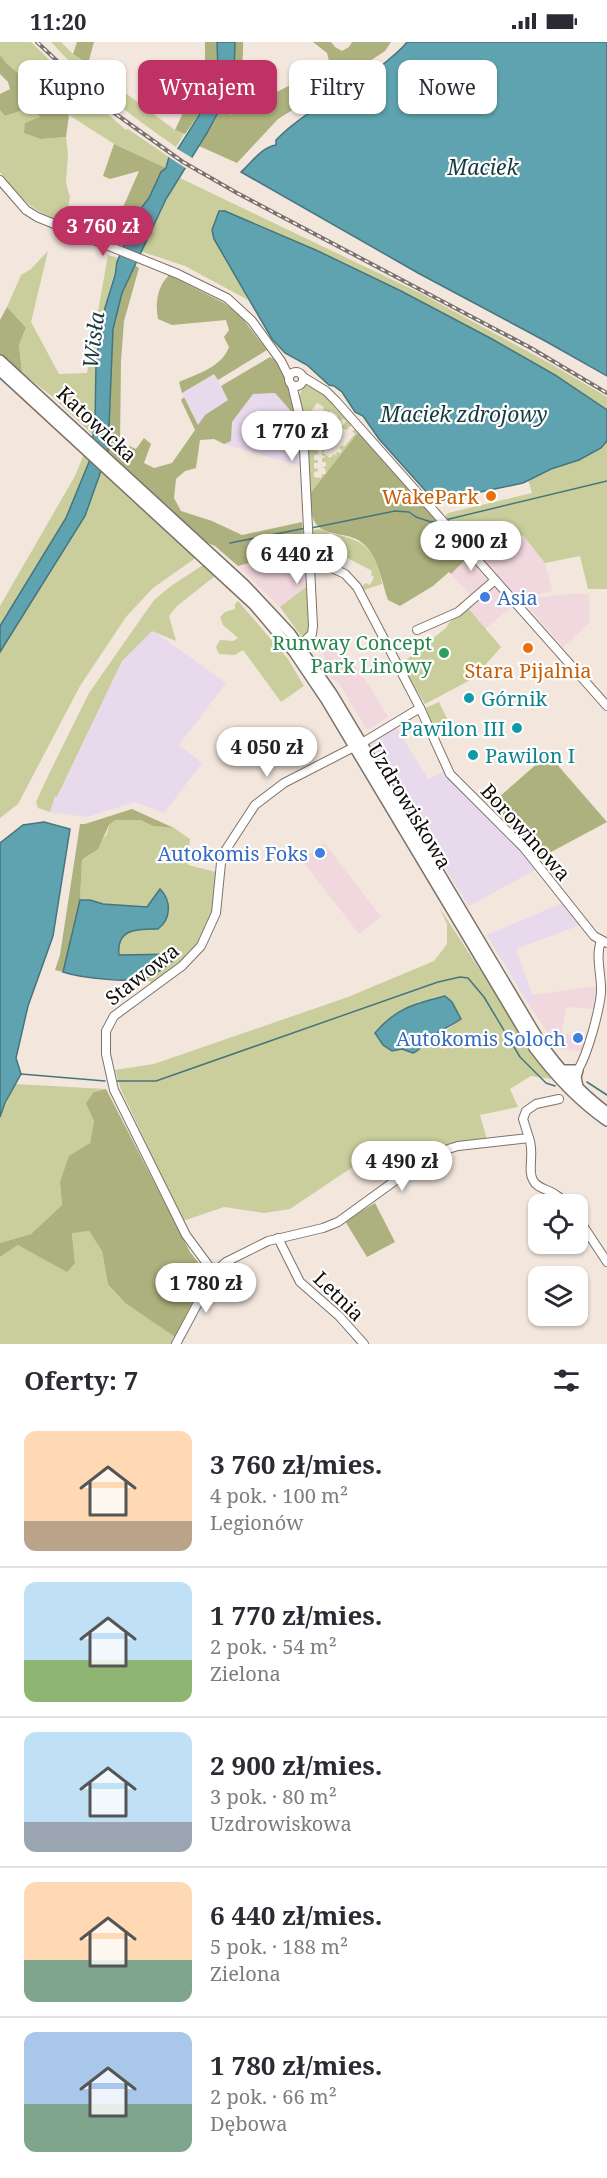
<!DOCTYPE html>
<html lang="pl">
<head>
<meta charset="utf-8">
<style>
  body { margin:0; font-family:"Noto Serif",serif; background:#f7f7f7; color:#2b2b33; height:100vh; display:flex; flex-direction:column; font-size:22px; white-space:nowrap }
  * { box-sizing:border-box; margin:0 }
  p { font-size:20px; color:#7c7c81 }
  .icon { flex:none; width:33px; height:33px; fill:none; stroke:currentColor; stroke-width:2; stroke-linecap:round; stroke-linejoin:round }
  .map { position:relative; height:1302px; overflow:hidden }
  .details { display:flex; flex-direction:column; background:#fff; flex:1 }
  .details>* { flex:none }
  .banner { position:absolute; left:18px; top:18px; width:572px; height:54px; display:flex; gap:12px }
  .controls { position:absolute; left:528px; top:1152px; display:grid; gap:12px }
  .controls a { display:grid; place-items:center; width:60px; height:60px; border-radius:12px; background:#fff; box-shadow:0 2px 4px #0004; font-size:30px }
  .price { position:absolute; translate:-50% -51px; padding:0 14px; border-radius:21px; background:#fff; color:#222; font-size:20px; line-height:39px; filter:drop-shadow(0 2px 3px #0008) }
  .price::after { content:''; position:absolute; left:50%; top:36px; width:18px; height:14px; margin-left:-9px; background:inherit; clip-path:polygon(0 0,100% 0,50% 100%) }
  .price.current { background:#bf3264; color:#fff }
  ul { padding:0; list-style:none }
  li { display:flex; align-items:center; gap:18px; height:150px; padding:0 24px }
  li+li { border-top:2px solid #e1e1e2 }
  li span { display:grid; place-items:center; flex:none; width:168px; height:120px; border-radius:12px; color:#555 }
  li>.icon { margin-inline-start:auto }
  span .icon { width:72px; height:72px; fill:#fffc; stroke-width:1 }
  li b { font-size:26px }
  h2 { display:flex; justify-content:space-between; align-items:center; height:72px; padding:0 24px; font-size:26px }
  .tag { padding:0 21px; border-radius:12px; background:#fff; box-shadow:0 2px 4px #0004; font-size:21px; line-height:54px }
  .tag.current { background:#bf3264; color:#fff }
  .status { display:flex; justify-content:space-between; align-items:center; height:42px; padding:0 30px; background:#fff; direction:ltr }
  .status svg { height:16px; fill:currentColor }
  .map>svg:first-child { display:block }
  .commercial { fill:#f1d7de }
  .industrial { fill:#e8d9ec }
  .green { fill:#cace9c; fill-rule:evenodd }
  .forest { fill:#adb17d }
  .water { fill:#5ea3af; stroke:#46757d; stroke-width:1.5 }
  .pier { fill:#f3e6dd }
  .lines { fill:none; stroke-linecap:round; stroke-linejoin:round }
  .stream { stroke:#46757d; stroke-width:1.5 }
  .minor-casing { stroke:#7d726a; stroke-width:10 }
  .major-casing { stroke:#7d726a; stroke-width:12 }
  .minor { stroke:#fff; stroke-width:8 }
  .major { stroke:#fff; stroke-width:9 }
  .rail-casing { stroke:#7b726d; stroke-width:4 }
  .rail { stroke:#fff; stroke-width:1.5; stroke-dasharray:4.5; stroke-linecap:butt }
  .food-dot { fill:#e8710a; stroke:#fff; stroke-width:2 }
  .shop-dot { fill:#3f7fe0; stroke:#fff; stroke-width:2 }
  .leisure-dot { fill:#2e9e5b; stroke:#fff; stroke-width:2 }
  .culture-dot { fill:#0f9aa8; stroke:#fff; stroke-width:2 }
  .labels { text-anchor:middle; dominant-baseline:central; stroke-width:4.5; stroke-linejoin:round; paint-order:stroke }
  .street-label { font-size:20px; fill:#0f0b08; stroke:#fff }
  .food-label { font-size:20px; fill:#c56008; stroke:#fff; text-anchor:end }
  .shop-label { font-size:20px; fill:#366cbe; stroke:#fff; text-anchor:end }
  .leisure-label { font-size:20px; fill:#27864d; stroke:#fff; text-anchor:end }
  .culture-label { font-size:20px; fill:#0d838f; stroke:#fff; text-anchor:start }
  .water-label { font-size:21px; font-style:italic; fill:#173a3f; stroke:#fff }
</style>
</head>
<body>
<div class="status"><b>11:20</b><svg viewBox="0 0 49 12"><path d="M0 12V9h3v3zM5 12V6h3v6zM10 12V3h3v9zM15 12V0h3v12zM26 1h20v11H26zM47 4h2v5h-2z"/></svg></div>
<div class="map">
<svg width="607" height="1302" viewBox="0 0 607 1302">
  <rect width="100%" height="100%" fill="#f3e6dd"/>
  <g class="commercial">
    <polygon points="488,486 523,492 545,521 552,549 516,558 456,493"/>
    <polygon points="304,506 306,545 280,565 238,524"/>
    <polygon points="467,516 489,541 473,555 451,532"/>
    <polygon points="493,542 512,564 485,587 467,565"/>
    <polygon points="566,552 589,552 590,580 563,605 524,560 537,556"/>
    <polygon points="329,593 366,639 388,675 367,688 338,640 331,636 326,623 320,598"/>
    <polygon points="324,801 381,875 359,892 302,818"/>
    <polygon points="598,944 594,967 566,965 562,988 564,992 586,994 581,1009 559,1007 529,963 535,961 532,953"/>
  </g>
  <g class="industrial">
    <polygon points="214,332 228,358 205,373 198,384 182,351"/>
    <polygon points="275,351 290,368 295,392 299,396 301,424 224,402 231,398 232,380 253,352"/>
    <polygon points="152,588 226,641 179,703 202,721 164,771 135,760 87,775 50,770 55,754 58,754 122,619"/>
    <polygon points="396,685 428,737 445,729 454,742 509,794 535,828 469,864 399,753 370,702"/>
    <polygon points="562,861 580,883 516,907 535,961 529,963 487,893"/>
  </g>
  <g class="green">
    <polygon points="0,0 31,0 77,45 126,88 128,87 169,115 166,126 114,102 69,73 7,22 0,13"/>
    <path d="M51 0H61L73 12 175 88 184 92 176 105C131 74 88 41 51 0Z"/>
    <path d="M33 65 40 75 41 97 66 95 68 112 66 141 70 155 65 181C29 168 24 159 0 130V68L5 74Z"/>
    <polygon points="178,135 422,252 551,322 607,355 607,368 555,333 492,297 401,249 318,209 225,169 224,213 236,233 248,258 185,224 140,209"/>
    <path d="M48 209 31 280 59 332 87 331 108 213 118 216C109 251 98 286 96 322 94 346 96 369 93 393L54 356 22 331 19 303 26 287 7 265 21 233 31 227Z"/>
    <polygon points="309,343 322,349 353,381 347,388 341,386 346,379 342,377 337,383 334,380 338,374 331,369 328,371 324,368 322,371 324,365 317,361 308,373 311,376 310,379 313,384 312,388 314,390 312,393 308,393 299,355 303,345"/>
    <polygon points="356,387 360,388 309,453 308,398 314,399 312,402 316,405 319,403 318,407 314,407 318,409 318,412 314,413 314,418 318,418 318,421 314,421 314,426 318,427 318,429 314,430 314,435 321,436 322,432 326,432 325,426 322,426 326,424 326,420 322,420 322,416 326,415 322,413 322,408 325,408 323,411 330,416 334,412 337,414 336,410 340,411 342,408 339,406 342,403 344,405 355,392 352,389"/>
    <path d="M607 399V547H588L580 514 545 521 523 493 503 506 488 486 456 493 444 476 448 471 532 451 528 438C536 435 543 431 550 427 570 418 592 417 607 399Z"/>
    <polygon points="85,410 90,415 89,420 66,476 0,584 0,564 75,434"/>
    <polygon points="102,427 197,515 153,546 126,575 80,644 18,762 0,776 0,610 85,474"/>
    <polygon points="320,487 330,491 319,515 311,509 310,488"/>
    <path d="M333 492C364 497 378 510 382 542L364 548 362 544 366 541 370 543 374 535 371 533 372 529 327 505Z"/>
    <polygon points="203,523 215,534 177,564 169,574 176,599 152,589 122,619 57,755 55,754 50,770 38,766 36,760 47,736 89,651 154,558 171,544"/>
    <polygon points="306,545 311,582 309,589 301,594 280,565"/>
    <polygon points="238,559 288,617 304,644 281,660 243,608 235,613 219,612 216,605 220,598 233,599 238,596 223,583 220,575 225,570 235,567 235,562"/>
    <polygon points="467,565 501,605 474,636 425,662 401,622 446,586 449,581"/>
    <polygon points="439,660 450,683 436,690 425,666"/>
    <path d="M125 777 140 778 153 784 174 786 190 797 188 823 216 830C217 890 197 907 152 942L147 936 177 916V913L119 914C116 886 138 887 158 887L159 847 148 865 103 862 90 858H80L82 818 90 813 107 792 109 783 115 778Z"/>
    <path d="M439 865 551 1037 531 1034 510 1047 518 1065 480 1073 487 1098 449 1102 430 1107 391 1137 381 1106 290 1167 264 1171 224 1165 183 1179 121 1048 115 1028 154 1022 348 955 434 919 447 902V882ZM444 954 452 960 460 977 451 985 429 996 413 1011 402 1007 407 965Z"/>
    <polygon points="15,1042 106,1047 94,1050 94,1079 90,1101 60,1140 62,1163 31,1192 0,1201 0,1075"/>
    <polygon points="89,1189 102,1209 108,1244 125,1261 175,1295 172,1302 0,1302 0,1215 18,1203 41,1214 75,1221 72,1190"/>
  </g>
  <g class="forest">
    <polygon points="77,0 94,0 88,22 73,12"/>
    <polygon points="205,0 217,0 218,28 213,47 207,61 185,92 175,88 205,23"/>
    <path d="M235 0H243C244 28 237 47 231 73L324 26 329 19 327 11 313 0H331L335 5 342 9 349 5 352 0H391L385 9 346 35 278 77 237 121 199 104 231 46Z"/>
    <polygon points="0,13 7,22 69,73 66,95 41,97 24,91 25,81 40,75 33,65 5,74 0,68 0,52 10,47 8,40 0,32"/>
    <path d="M114 102 166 126C157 133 155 146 149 156 141 171 132 187 124 203L109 197 139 129 110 137 103 134Z"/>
    <path d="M134 223 139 226 124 279 121 319 120 400 136 407 144 396 151 402 144 421 154 426 172 421 195 388 181 358 184 355 198 383 205 373 228 358 221 344 270 315C291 325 296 374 299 396L295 392 290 368 275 351 253 352 232 380 231 399 224 402 214 397 200 398 196 426 185 429 176 437 174 456 181 469 212 479 242 493 302 480 304 506 238 524 215 504 203 499 108 409 113 287 122 251Z"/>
    <path d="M169 233 224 261 239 272 267 308 218 338 214 332 182 351 179 340C197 332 222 325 229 305L224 295 229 288 226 278 172 283 158 277C155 261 157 245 169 233Z"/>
    <polygon points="7,265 26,286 19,303 22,331 0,312 0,278"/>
    <path d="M360 388 467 516 451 532 449 530 433 544 400 564 388 558C381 539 379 513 361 500 356 496 348 494 343 493 312 488 313 481 309 453Z"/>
    <polygon points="548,712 607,780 538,817 517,789 490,763"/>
    <polygon points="132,767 174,786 153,784 140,778 115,778 109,783 98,807 82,818 80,858 63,930 55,928 60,913 80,782 85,782"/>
    <polygon points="106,1047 190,1210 207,1232 175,1295 125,1261 108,1243 102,1209 89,1189 72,1191 75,1221 67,1230 18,1203 0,1215 0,1201 31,1192 62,1163 60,1140 69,1114 90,1101 94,1079 86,1061 94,1050"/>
    <polygon points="375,1161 395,1200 367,1215 345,1179"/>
  </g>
  <g class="water">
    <polygon points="217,0 235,0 234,33 231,46 207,91 166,157 122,251 113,287 108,409 85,474 0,610 0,584 66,476 89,420 95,380 96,322 102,276 115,233 117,220 129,190 142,165 149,156 161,130 166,126 169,115 174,113 207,61 213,47 218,28"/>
    <path d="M407 0H607V334L547 300 418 231 241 130C251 121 262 105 276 103V98C308 65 353 49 387 19 394 13 402 7 407 0Z"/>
    <polygon points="219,169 225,169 318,209 401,249 492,297 555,333 607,368 607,399 601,406 579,418 551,427 523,441 438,459 430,454 379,397 363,374 355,370 342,350 334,344 329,343 307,323 285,311 272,297 214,197 212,188"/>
    <polygon points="44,780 70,787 53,894 28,964 16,1016 21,1032 5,1061 0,1075 0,801 23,783"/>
    <path d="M160 847C172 859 171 877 158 887 138 887 116 886 119 913L177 912V915C168 922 160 930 149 935 133 942 81 936 63 930L80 858H90L103 862 147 865Z"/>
    <path d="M445 954 452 960 461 977C450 985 437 989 427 998 421 1003 421 1008 413 1011L402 1007 392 1009 383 1003 375 991C396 966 414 962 445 954Z"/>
  </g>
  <polygon class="pier" points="174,105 194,117 187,127 167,114 171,111"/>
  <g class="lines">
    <g class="stream">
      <polyline points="445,478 607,439"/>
      <polyline points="311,486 395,469 409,470 416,475 431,480 440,479"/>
      <polyline points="230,501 306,486"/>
      <polyline points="21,1032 105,1039"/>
      <polyline points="116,1039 156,1039 438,940 460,935 468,936 484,955 520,1015 546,1041 555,1044"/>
      <polyline points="587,1040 607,1053"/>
    </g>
    <g class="minor-casing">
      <g id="minor">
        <polyline points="0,138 26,168 37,175 178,232 227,256 252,279 281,319 289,335"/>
        <circle cx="296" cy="337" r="7"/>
        <polyline points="303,335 326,349 336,359 607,664"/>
        <polyline points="292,343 303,388 313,584 312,592 300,603"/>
        <polyline points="308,515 345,532 357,545 420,666 450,732 524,806 594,894 607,901"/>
        <polyline points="417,588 458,570 495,538"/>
        <polyline points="362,701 420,666"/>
        <path d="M578 1028C588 1011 599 970 601 951 602 934 595 915 601 899"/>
        <path d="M529 1096C535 1111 527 1128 533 1138 537 1147 549 1147 556 1153 560 1155 564 1159 567 1162"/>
        <polyline points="578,1176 607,1220"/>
        <polyline points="278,1196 300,1240 339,1274 364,1302"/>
        <polyline points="214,1231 186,1193 114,1048 106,1012 106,989 114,974 182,924 201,904 216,871 221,821 225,809 255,763 284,741 354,705"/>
        <polyline points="176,1302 214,1231 226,1220 268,1199 323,1186 338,1180 432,1112 458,1104 529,1096 523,1077 526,1069 536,1062 559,1057"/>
      </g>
    </g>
    <g class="major-casing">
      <g id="major">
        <path d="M0 318 245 543 290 591 333 653 541 1001C560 1028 581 1051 607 1070"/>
        <path d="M0 329 254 563 293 609 326 658 534 1006C555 1034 578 1059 607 1079"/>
        <polyline points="561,1028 578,1028 576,1035 578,1045"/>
      </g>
    </g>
    <use href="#minor" class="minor"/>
    <use href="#major" class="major"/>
    <g class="rail-casing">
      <polyline id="rail" points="37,0 106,65 183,120 237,151 531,306 607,351"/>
    </g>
    <use href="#rail" class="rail"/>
  </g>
  <g class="food-dot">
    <circle cx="491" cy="454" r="6"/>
    <circle cx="528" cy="606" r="6"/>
  </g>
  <g class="shop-dot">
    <circle cx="485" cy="555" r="6"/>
    <circle cx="320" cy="811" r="6"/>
    <circle cx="578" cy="996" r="6"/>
  </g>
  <circle class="leisure-dot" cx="444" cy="611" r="6"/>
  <g class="culture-dot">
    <circle cx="469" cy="656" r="6"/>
    <circle cx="517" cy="686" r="6"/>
    <circle cx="473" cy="713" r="6"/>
  </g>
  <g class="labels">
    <g class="street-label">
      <text transform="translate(97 382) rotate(43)">Katowicka</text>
      <text transform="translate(410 764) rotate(59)">Uzdrowiskowa</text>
      <text transform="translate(526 790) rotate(48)">Borowinowa</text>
      <text transform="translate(142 932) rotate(-38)">Stawowa</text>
      <text transform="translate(339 1254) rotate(44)">Letnia</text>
    </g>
    <g class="food-label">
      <text x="479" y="454">WakePark</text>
      <text x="528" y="628" text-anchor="middle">Stara Pijalnia</text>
    </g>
    <g class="shop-label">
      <text x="497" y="555" text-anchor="start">Asia</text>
      <text x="308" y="811">Autokomis Foks</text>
      <text x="566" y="996">Autokomis Soloch</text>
    </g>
    <g class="leisure-label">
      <text x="432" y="600">Runway Concept<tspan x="432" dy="23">Park Linowy</tspan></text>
    </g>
    <g class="culture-label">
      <text x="481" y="656">Górnik</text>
      <text x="505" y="686" text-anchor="end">Pawilon III</text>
      <text x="485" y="713">Pawilon I</text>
    </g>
    <g class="water-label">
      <text x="483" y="125">Maciek</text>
      <text transform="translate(93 298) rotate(-83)">Wisła</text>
      <text x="464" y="372">Maciek zdrojowy</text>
    </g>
  </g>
</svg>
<div class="controls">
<a><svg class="icon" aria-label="locate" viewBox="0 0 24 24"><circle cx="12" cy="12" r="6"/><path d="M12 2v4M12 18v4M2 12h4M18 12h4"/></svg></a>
<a><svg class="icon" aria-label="layers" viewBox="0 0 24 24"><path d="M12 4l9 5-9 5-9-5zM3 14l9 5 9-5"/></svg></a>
</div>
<b class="price current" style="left:103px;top:215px">3 760 zł</b>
<b class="price" style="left:292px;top:420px">1 770 zł</b>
<b class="price" style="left:471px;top:530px">2 900 zł</b>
<b class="price" style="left:297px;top:543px">6 440 zł</b>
<b class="price" style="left:267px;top:736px">4 050 zł</b>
<b class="price" style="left:402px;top:1150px">4 490 zł</b>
<b class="price" style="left:206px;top:1272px">1 780 zł</b>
<div class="banner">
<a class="tag">Kupno</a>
<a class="tag current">Wynajem</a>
<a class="tag">Filtry</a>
<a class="tag">Nowe</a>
</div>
</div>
<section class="details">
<h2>Oferty: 7<svg class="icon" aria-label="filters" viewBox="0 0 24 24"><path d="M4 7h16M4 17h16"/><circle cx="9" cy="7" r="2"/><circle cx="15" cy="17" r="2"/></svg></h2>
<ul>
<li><span style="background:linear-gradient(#ffd9b3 75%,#b9a48a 0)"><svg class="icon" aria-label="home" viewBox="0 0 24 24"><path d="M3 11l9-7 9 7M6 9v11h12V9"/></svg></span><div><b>3 760 zł/mies.</b><p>4 pok. · 100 m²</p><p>Legionów</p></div></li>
<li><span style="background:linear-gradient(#bfe0f5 65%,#8fb573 0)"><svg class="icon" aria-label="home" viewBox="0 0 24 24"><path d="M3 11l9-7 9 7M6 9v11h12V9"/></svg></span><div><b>1 770 zł/mies.</b><p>2 pok. · 54 m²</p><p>Zielona</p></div></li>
<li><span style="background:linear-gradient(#bfe0f5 75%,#9aa5b1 0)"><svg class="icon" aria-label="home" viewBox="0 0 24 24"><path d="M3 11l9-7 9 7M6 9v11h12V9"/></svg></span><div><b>2 900 zł/mies.</b><p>3 pok. · 80 m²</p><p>Uzdrowiskowa</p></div></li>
<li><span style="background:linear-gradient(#ffd9b3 65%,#7fa58c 0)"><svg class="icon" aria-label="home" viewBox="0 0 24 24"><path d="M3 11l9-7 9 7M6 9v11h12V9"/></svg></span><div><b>6 440 zł/mies.</b><p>5 pok. · 188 m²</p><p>Zielona</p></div></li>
<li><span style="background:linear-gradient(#a9c7e8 60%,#7fa58c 0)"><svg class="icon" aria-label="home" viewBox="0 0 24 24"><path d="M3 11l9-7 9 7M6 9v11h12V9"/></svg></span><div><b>1 780 zł/mies.</b><p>2 pok. · 66 m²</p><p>Dębowa</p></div></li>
</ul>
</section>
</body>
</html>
